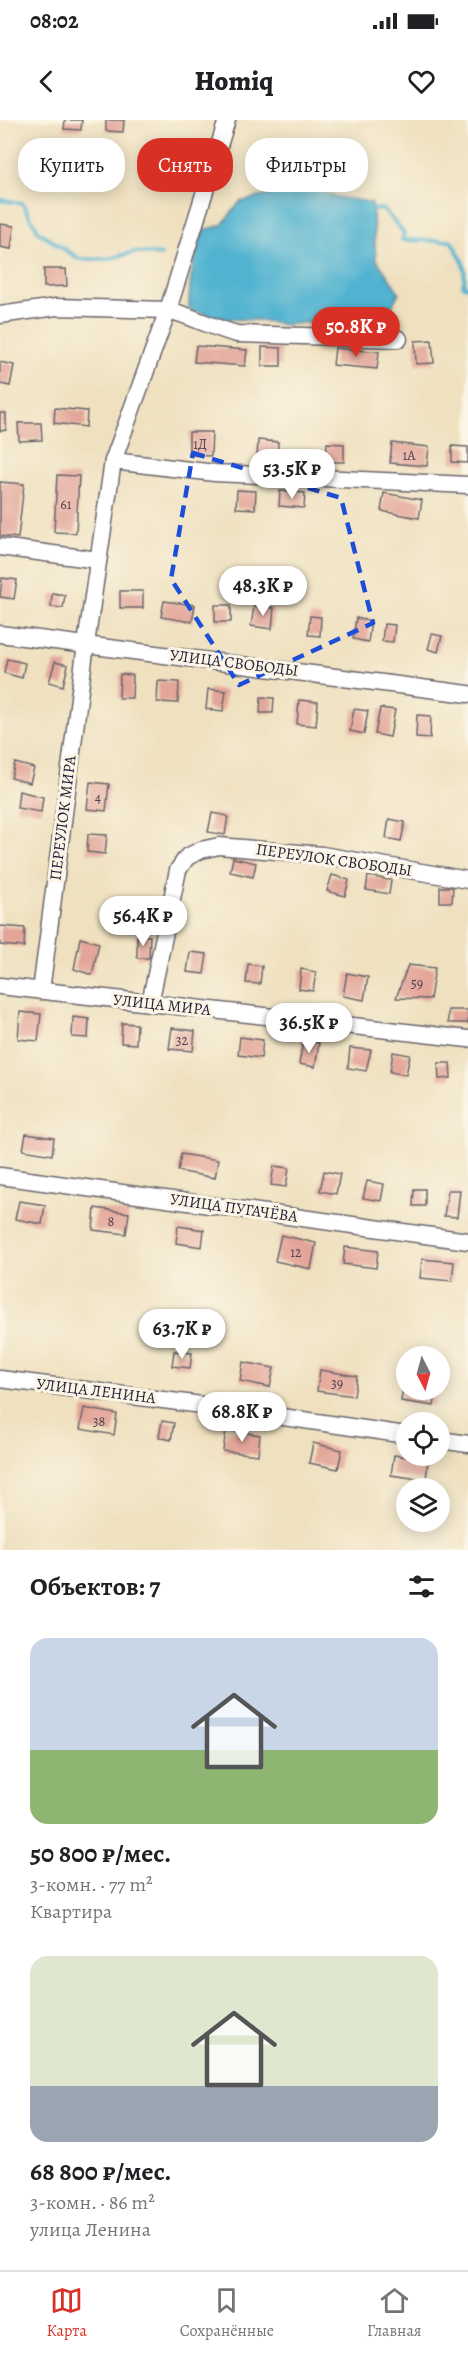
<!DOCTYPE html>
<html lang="ru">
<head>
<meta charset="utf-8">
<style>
  body { margin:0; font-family:Alegreya,serif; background:#f2f2f2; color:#202124; height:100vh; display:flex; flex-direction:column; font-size:22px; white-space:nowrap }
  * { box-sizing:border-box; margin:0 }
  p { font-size:20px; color:#757577 }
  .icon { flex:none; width:33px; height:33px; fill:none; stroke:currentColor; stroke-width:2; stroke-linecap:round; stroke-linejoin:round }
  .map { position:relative; height:1430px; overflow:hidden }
  .drawer { display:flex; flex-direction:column; background:#fff; flex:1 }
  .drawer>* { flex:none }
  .banner { position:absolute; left:18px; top:18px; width:432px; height:54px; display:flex; gap:12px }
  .needle { width:39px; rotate:174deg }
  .controls { position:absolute; left:396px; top:1226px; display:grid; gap:12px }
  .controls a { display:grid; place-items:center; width:54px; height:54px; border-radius:50%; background:#fff; box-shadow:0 3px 15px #0003; font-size:30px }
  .price { position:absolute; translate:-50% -51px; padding:0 14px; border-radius:21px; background:#fff; color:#222; font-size:20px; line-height:39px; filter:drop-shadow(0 2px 3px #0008) }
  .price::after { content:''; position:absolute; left:50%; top:36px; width:18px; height:14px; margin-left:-9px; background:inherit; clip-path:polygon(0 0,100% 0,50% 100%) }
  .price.current { background:#d93025; color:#fff }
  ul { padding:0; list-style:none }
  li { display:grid; align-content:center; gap:12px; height:318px; padding:0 30px }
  li span { display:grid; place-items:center; height:186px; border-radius:18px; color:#555 }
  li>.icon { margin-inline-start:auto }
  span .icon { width:108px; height:108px; fill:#fffc; stroke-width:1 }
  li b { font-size:26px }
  h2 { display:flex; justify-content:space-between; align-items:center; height:72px; padding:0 30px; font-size:26px }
  .pill { padding:0 21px; border-radius:24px; background:#fff; box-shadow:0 3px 15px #0003; font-size:21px; line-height:54px }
  .pill.current { background:#d93025; color:#fff }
  .status { display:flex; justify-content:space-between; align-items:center; height:42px; padding:0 30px; background:#fff; direction:ltr }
  .status svg { height:16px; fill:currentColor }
  header { display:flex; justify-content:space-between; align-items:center; height:78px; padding:0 30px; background:#fff; font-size:27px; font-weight:800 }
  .dock { display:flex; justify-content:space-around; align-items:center; height:84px; border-top:2px solid #e0e0e0; background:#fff; font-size:16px; color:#757577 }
  .dock a { display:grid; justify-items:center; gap:3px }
  .dock .current { color:#d93025 }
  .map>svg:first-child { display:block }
  .water { fill:#51b3d0; stroke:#3a6a86; stroke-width:1.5 }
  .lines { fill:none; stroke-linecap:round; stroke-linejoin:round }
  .stream { stroke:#51b3d0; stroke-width:4 }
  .building { fill:#e3a599 }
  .minor-casing { stroke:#6a656a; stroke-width:19 }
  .minor { stroke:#fff; stroke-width:16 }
  .marked { fill:none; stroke:#1d4ed8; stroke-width:4.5; stroke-dasharray:12 8; stroke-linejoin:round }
  .labels { text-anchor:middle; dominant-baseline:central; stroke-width:6; stroke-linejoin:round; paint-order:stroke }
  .number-label { font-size:14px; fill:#524352 }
  .street-label { font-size:16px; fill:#22223b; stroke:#fcf5e5 }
</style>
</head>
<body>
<div class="status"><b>08:02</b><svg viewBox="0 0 49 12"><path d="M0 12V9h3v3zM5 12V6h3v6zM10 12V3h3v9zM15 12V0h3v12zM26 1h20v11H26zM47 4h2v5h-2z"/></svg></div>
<header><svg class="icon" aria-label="back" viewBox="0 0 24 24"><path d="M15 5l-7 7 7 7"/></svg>Homiq<svg class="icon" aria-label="heart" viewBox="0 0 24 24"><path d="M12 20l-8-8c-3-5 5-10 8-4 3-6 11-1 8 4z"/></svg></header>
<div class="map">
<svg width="468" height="1430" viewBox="0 0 468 1430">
  <rect width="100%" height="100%" fill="#fcf5e5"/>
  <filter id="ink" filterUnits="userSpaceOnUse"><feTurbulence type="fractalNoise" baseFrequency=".0167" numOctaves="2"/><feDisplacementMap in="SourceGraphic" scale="12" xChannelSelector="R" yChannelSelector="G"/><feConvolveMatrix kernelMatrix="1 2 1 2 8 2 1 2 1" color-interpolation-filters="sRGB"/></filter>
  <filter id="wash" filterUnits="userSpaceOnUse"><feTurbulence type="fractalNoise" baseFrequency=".008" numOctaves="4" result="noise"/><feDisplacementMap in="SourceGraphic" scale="24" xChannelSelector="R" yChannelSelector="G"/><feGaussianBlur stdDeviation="1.35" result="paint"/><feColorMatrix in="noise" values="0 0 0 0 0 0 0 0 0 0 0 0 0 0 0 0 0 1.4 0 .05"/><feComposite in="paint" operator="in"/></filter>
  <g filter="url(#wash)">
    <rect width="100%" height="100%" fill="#efe1c0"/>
    <path class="water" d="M319 69C339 81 351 77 372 83L376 139 399 172 385 201 364 209 323 201 285 205 259 200 228 199 189 190C188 161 194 137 204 110L222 105 240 82 276 73Z"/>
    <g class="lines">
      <g class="stream">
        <polyline points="0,80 22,83 39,112 79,139 107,139 135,132 161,135"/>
        <path d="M370 90 383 89 404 113 402 120 451 121C461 136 468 147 463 166L468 167"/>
      </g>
    </g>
    <g id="blocks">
      <g class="building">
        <polygon points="65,0 82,0 81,10 64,9"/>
        <polygon points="106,0 124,0 123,12 106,11"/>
        <polygon points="0,104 14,106 11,129 0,127"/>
        <polygon points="44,149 66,149 67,166 44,167"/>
        <polygon points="432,220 434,243 416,244 415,221"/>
        <polygon points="196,226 247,230 245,246 194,242"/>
        <polygon points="262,227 281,228 281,246 262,246"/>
        <polygon points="335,228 379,232 377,249 333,245"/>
        <polygon points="0,242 14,245 10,266 0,264"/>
        <polygon points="55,288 87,291 86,307 54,303"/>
        <polygon points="0,293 6,293 6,310 0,311"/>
        <polygon points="18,303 41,303 42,320 19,321"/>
        <polygon points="189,312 212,312 211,336 189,335"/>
        <polygon points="258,320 278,322 277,340 257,338"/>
        <polygon points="327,323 344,324 344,342 326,342"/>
        <polygon points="392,323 429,327 427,346 390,343"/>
        <polygon points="452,326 468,327 468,343 452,342"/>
        <polygon points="57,355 79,356 76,413 54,412"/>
        <polygon points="0,362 24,364 18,418 0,416"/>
        <polygon points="237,370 256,371 255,389 236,388"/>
        <polygon points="280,371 305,373 304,388 279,386"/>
        <polygon points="384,373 422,380 419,398 381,391"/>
        <polygon points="2,458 17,460 14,479 0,477"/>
        <rect x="120" y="471" width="23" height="17"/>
        <polygon points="52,473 65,475 63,488 51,487"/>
        <polygon points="164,481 195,485 192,502 161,497"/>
        <rect x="215" y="485" width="16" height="17"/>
        <polygon points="254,486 274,488 272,509 251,506"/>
        <polygon points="310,496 321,497 320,516 308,515"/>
        <polygon points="356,498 371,501 368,522 353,519"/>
        <polygon points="384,504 395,505 393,522 382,521"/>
        <polygon points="432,514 442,516 438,532 428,529"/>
        <polygon points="7,539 25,543 22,558 4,553"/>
        <polygon points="55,542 68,545 63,566 49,562"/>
        <polygon points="120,554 133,555 132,578 119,578"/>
        <polygon points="158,561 179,562 178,583 157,582"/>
        <polygon points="208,569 226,571 223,591 206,589"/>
        <polygon points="261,577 274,578 273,593 260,593"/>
        <polygon points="299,580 318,582 316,606 297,604"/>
        <polygon points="380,588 395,590 390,617 375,614"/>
        <polygon points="354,589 368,591 364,614 350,611"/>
        <polygon points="417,595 431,596 430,618 416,617"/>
        <polygon points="15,643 34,648 30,663 11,658"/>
        <polygon points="90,662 109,664 106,691 87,689"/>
        <polygon points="19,671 43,677 41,692 17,688"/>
        <polygon points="212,693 228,696 225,715 208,712"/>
        <polygon points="389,699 405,702 401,721 386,718"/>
        <polygon points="88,714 107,715 105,734 87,732"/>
        <polygon points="233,738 256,743 253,757 230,752"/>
        <polygon points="332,755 349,760 345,776 327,771"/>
        <polygon points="368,756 391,760 389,774 366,770"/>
        <polygon points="440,767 453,767 452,782 440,782"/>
        <polygon points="0,806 25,808 24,827 0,825"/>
        <polygon points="137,816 150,816 149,838 137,838"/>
        <polygon points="80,818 99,823 92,855 74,849"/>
        <polygon points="190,832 207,834 204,854 187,852"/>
        <polygon points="248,844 262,846 260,864 246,863"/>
        <polygon points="408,845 435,848 430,879 396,878"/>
        <polygon points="301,849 316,852 313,871 299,869"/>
        <polygon points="347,853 368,857 364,880 343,876"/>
        <rect x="448" y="890" width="20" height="13"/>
        <polygon points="20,892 41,894 38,921 18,919"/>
        <polygon points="73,897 89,899 88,918 72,917"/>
        <polygon points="122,903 137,904 136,924 121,923"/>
        <polygon points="172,908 195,911 193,931 169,929"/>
        <polygon points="240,917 263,920 261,938 238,935"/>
        <polygon points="303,921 319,923 315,947 299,944"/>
        <polygon points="350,928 371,930 366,951 348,948"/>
        <polygon points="393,932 410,935 406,955 390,952"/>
        <polygon points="438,943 450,943 451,958 439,959"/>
        <polygon points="26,1014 54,1018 52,1035 23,1030"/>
        <polygon points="181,1034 218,1040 215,1058 178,1051"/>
        <polygon points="274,1046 289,1048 286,1067 271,1065"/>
        <polygon points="324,1051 340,1054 336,1074 320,1071"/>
        <polygon points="367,1061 384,1064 381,1081 363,1078"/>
        <polygon points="414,1069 425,1069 425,1086 413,1086"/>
        <polygon points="448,1070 460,1070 457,1097 444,1096"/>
        <polygon points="19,1081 45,1085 42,1104 15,1099"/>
        <polygon points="95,1088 129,1093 126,1114 93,1110"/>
        <polygon points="178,1106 204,1110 202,1127 176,1123"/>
        <polygon points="281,1115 316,1123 311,1149 275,1141"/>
        <polygon points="345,1127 378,1131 376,1148 343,1144"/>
        <polygon points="422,1139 454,1142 452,1161 420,1158"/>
        <polygon points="174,1231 192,1233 190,1248 172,1246"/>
        <polygon points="243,1242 274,1248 270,1267 240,1261"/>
        <polygon points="320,1250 357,1256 354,1276 317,1271"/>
        <polygon points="404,1262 406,1263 406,1269 437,1269 434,1286 401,1281"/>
        <polygon points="84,1288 117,1294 114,1315 80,1309"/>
        <polygon points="162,1301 174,1303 171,1320 159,1317"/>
        <polygon points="226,1310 260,1315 258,1335 223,1331"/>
        <polygon points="313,1323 342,1330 338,1349 309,1343"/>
        <polygon points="394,1335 428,1340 426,1360 391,1355"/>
      </g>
    </g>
  </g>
  <g filter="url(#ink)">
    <use href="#blocks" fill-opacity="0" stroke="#6a656a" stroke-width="1.5"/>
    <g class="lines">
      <g class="minor-casing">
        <g id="minor">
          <path d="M0 195 56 187 168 190C192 196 213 208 237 214L399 219"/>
          <polyline points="113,341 215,353 468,365"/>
          <polyline points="0,427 98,440"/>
          <polyline points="0,514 468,574"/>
          <polyline points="0,866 468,919"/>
          <polyline points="41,871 86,524 113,341 168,190 227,0"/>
          <polyline points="150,883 178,750 187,737 201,730 219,726 322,735 468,760"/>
          <polyline points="0,1056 468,1121"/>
          <polyline points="0,1259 194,1284 406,1315"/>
          <polyline points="440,1320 468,1324"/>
        </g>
      </g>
      <use href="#minor" class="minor"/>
    </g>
  </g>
  <path class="marked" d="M193 333 341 378 373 503 239 565 171 459Z"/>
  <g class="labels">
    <g class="number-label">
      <text x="200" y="324">1Д</text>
      <text x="409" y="335">1А</text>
      <text x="66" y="384">61</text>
      <text x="98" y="677">4</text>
      <text x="417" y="863">59</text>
      <text x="182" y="920">32</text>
      <text x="111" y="1101">8</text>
      <text x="296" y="1132">12</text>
      <text x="337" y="1263">39</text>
      <text x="99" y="1301">38</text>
    </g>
    <g class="street-label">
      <text transform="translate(234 543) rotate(7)">УЛИЦА СВОБОДЫ</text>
      <text transform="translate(63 698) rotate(-83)">ПЕРЕУЛОК МИРА</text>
      <text transform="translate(334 740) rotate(8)">ПЕРЕУЛОК СВОБОДЫ</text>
      <text transform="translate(162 885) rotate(6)">УЛИЦА МИРА</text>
      <text transform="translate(234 1088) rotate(8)">УЛИЦА ПУГАЧЁВА</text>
      <text transform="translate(96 1271) rotate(7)">УЛИЦА ЛЕНИНА</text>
    </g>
  </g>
</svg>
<div class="controls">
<a><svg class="needle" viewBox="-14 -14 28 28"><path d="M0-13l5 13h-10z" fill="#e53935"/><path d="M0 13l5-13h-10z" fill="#757577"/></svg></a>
<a><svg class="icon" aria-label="locate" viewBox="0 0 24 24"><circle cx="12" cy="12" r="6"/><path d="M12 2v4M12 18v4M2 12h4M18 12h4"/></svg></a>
<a><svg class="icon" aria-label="layers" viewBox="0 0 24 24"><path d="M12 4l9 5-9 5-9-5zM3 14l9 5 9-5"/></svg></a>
</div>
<b class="price current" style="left:356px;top:238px">50.8K ₽</b>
<b class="price" style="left:292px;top:380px">53.5K ₽</b>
<b class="price" style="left:263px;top:497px">48.3K ₽</b>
<b class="price" style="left:143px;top:827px">56.4K ₽</b>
<b class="price" style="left:309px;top:934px">36.5K ₽</b>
<b class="price" style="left:182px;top:1240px">63.7K ₽</b>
<b class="price" style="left:242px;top:1323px">68.8K ₽</b>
<div class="banner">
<a class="pill">Купить</a>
<a class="pill current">Снять</a>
<a class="pill">Фильтры</a>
</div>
</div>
<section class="drawer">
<h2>Объектов: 7<svg class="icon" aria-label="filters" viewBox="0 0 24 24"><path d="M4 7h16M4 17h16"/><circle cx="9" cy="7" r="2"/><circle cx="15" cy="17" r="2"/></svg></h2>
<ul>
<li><span style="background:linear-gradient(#c9d6e8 60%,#8fb573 0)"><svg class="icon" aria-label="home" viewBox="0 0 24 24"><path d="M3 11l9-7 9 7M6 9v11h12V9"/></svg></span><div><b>50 800 ₽/мес.</b><p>3-комн. · 77 m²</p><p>Квартира</p></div></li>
<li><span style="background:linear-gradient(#dfe7d0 70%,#9aa5b1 0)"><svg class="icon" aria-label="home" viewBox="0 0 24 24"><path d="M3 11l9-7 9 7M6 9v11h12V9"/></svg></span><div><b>68 800 ₽/мес.</b><p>3-комн. · 86 m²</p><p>улица Ленина</p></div></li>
</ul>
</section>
<nav class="dock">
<a class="current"><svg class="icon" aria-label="map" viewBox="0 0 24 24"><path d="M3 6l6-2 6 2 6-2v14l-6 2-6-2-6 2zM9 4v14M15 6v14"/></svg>Карта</a>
<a><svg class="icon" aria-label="saved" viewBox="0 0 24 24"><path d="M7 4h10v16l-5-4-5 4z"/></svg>Сохранённые</a>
<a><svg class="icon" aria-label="home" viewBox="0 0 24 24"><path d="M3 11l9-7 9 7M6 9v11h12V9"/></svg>Главная</a>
</nav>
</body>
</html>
